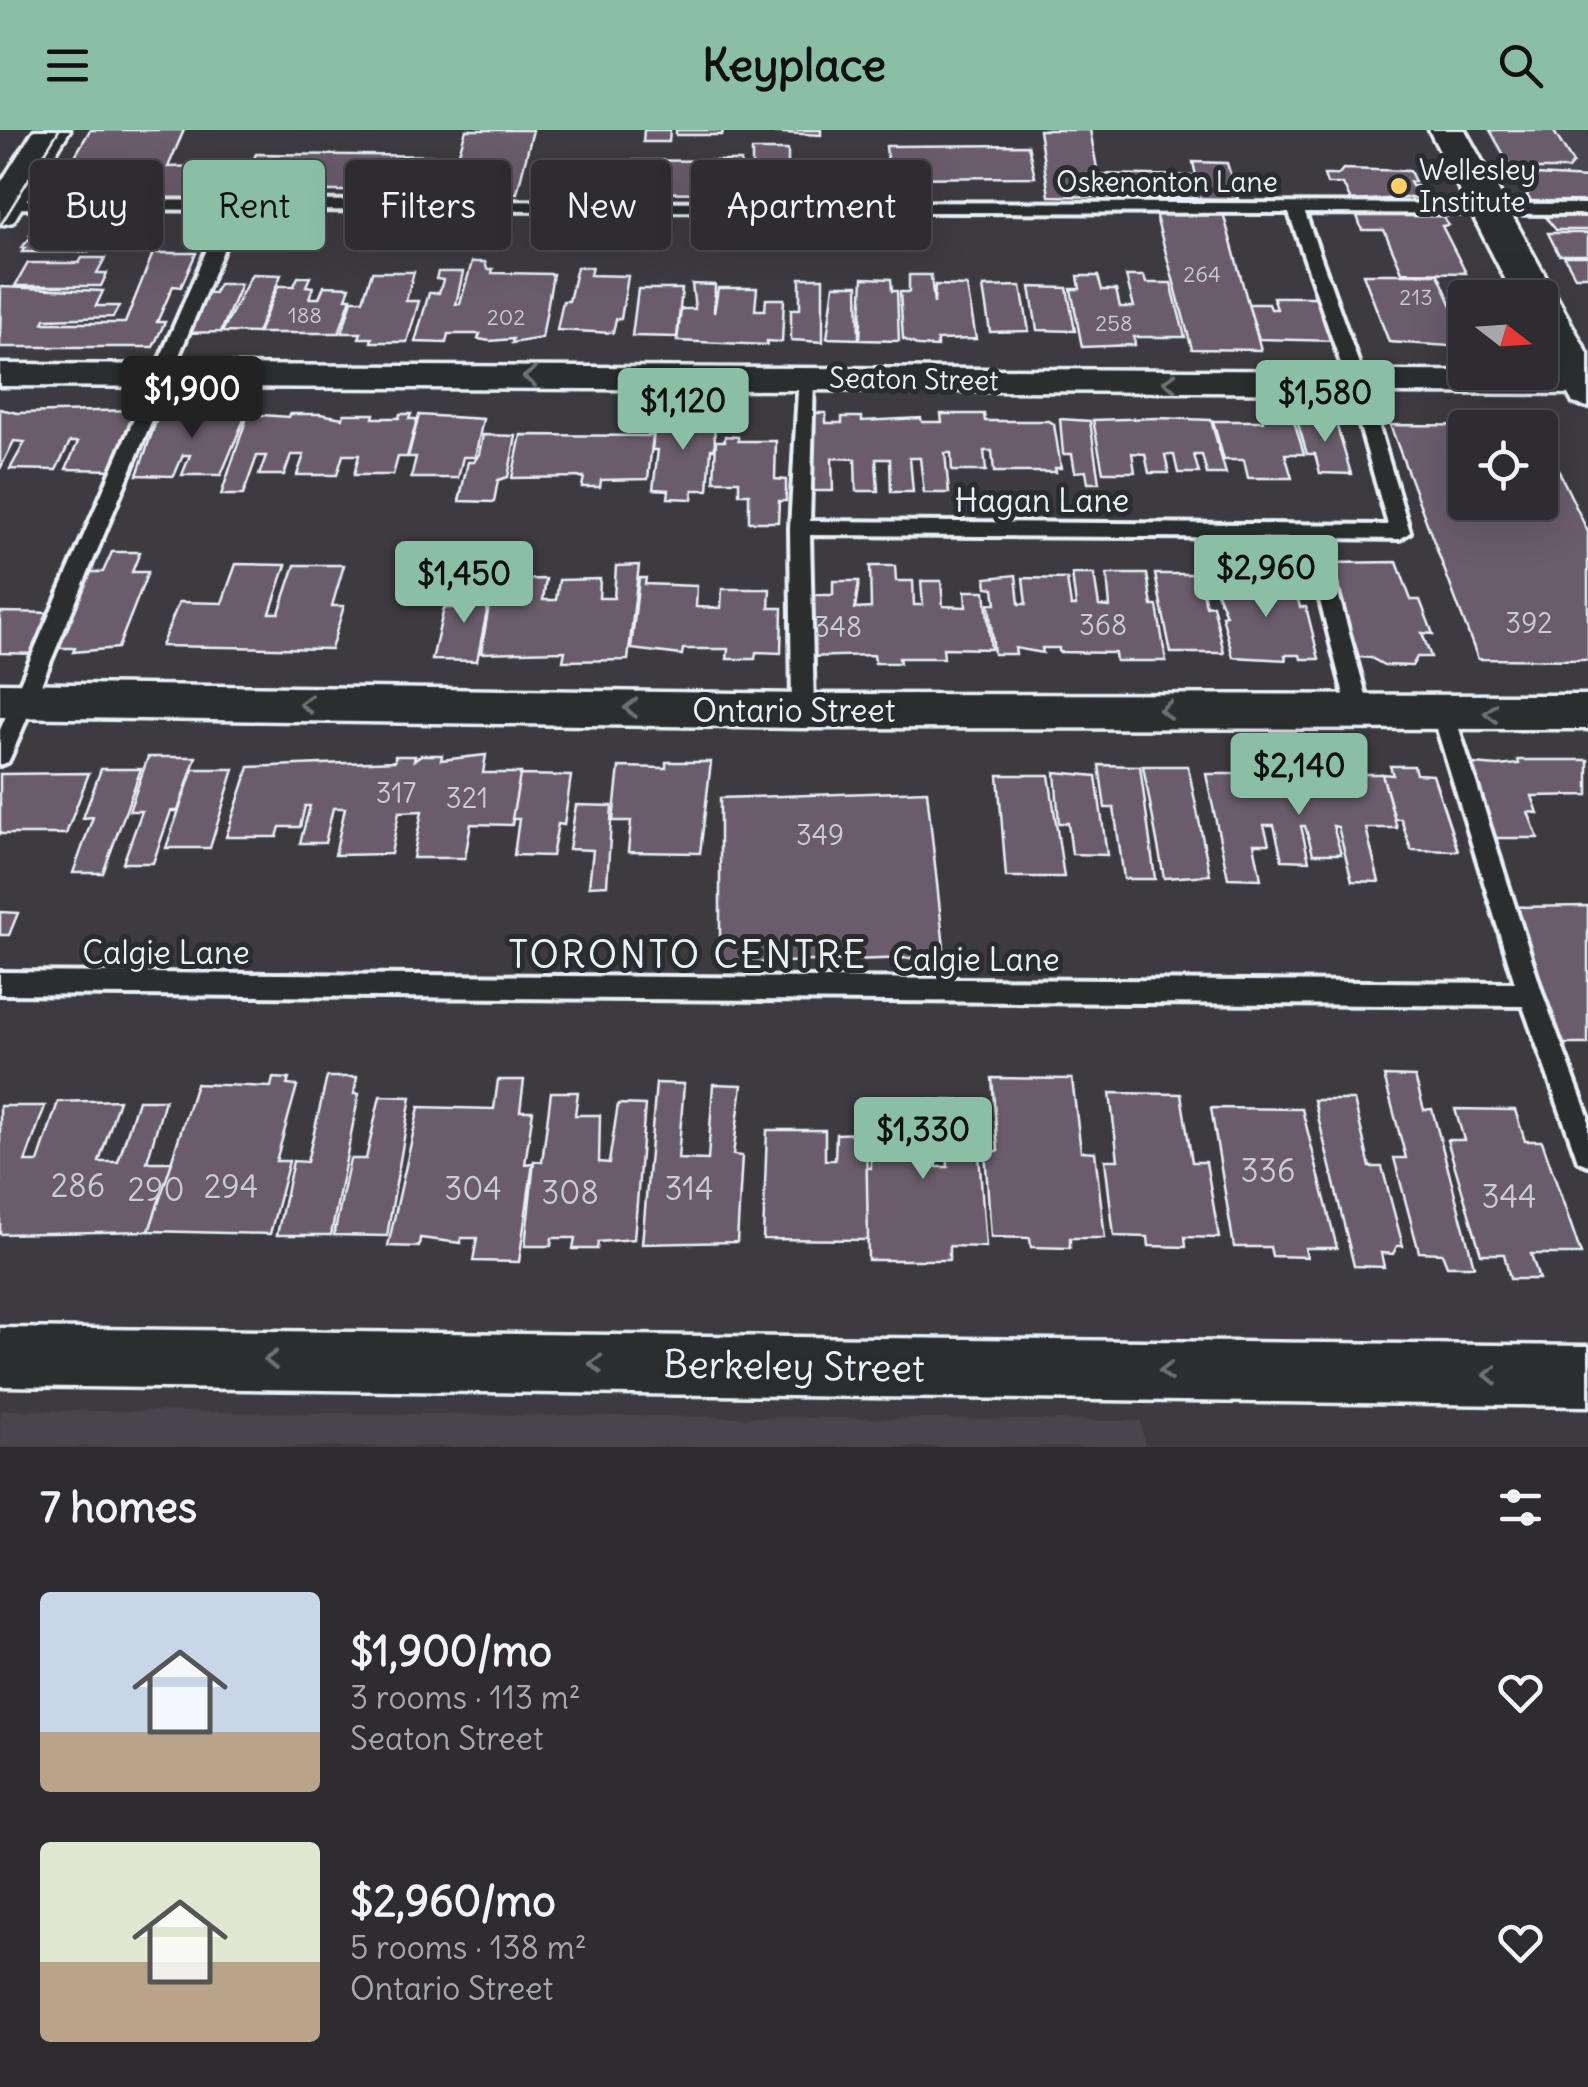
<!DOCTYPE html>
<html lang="en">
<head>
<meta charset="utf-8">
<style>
  body { margin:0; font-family:Delius,sans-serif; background:#3a383c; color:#f1f3f6; height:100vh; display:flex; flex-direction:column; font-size:38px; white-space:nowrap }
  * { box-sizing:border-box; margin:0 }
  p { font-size:32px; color:#a7a7ab }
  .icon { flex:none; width:55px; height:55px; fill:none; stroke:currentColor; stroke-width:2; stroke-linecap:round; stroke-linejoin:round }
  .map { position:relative; height:1317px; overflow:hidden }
  .details { display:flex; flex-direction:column; background:#2e2c30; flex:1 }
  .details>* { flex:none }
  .hud { position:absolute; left:30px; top:30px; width:1000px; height:90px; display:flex; gap:20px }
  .needle { width:65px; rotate:107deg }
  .controls { position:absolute; left:1448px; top:150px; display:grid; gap:20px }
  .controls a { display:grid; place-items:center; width:110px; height:110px; border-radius:10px; background:#2e2c30; box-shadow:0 10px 40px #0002,0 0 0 2px #49484c; font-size:50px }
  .price { position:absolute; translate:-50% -85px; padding:0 22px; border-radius:10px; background:#8abfa5; color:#111; font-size:32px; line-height:65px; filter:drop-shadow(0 2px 5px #0008) }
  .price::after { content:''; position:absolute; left:50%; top:60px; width:30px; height:22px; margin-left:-15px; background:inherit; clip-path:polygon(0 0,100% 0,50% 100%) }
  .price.selected { background:#222; color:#fff }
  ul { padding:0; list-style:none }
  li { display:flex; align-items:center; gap:30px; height:250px; padding:0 40px }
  li span { display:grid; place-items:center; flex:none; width:280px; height:200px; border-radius:10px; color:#555 }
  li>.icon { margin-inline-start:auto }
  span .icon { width:120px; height:120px; fill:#fffc; stroke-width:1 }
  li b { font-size:42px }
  h2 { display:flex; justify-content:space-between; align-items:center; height:120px; padding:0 40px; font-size:42px }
  .chip { padding:0 35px; border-radius:10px; background:#2e2c30; box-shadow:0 10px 40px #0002,0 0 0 2px #49484c; font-size:35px; line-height:90px }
  .chip.selected { background:#8abfa5; color:#111 }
  header { display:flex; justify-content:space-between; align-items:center; height:130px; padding:0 40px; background:#8abfa5; color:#111; font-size:45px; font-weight:700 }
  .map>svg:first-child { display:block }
  .built { fill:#4a454d }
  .building { fill:#6a5c6a; stroke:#e8f1f8; stroke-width:2.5 }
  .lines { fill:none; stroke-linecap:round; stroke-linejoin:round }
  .lane-casing { stroke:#e8f1f8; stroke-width:8 }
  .street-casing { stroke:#e8f1f8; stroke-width:7 }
  .secondary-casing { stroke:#e8f1f8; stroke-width:7 }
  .lane { fill:#2a2d2e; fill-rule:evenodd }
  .street { fill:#2a2d2e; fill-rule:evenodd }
  .secondary { fill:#2a2d2e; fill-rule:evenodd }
  .tram { stroke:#e8f1f8; stroke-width:2.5 }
  .oneway { stroke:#6c7275 }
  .poi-dot { fill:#ffd166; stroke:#2a2d2e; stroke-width:4 }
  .labels { text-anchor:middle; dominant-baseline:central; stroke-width:10; stroke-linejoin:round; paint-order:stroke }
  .far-number-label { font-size:22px; fill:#c8ccd4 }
  .far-poi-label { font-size:28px; fill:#e8f1f8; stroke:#2a2d2e; text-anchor:start }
  .far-street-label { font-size:28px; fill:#e8f1f8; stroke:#2a2d2e }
  .number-label { font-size:28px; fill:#c8ccd4 }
  .street-label { font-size:32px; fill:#e8f1f8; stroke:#2a2d2e }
  .near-number-label { font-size:32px; fill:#c8ccd4 }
  .quarter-label { font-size:38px; letter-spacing:2.5px; fill:#e8f1f8; stroke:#2a2d2e }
  .near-street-label { font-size:38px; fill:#e8f1f8; stroke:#2a2d2e }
</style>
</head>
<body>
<header><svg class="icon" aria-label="menu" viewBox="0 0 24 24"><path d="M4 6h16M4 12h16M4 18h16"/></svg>Keyplace<svg class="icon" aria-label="search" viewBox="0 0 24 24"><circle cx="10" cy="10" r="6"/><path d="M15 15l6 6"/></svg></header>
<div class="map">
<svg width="1588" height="1317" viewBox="0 0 1588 1317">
  <rect width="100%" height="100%" fill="#3d3b40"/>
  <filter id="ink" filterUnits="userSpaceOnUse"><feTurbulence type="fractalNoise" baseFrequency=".01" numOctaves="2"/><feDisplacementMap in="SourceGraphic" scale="20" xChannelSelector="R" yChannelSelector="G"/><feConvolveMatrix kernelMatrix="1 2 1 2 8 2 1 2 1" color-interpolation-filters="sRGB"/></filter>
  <g filter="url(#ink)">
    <g class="built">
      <polygon points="1487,0 1588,0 1588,45 1511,45"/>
      <polygon points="0,1280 1141,1291 1145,1317 0,1317"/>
    </g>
    <g class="building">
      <polygon points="90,0 184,0 168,37 238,35 223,69 58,69 66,57 57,57"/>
      <polygon points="466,0 533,0 517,63 239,60 256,24 458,26"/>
      <polygon points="644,0 670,0 669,12 643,12"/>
      <polygon points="676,0 723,0 722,5 676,5"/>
      <polygon points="821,0 821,5 747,1 747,0"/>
      <polygon points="1039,0 1090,0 1098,44 1196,46 1193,32 1227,33 1238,69 1049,66"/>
      <polygon points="1490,0 1553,0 1573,33 1568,39 1512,39"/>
      <polygon points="1028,15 1035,47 888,48 890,64 795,65 794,37 888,36 886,16"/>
      <rect x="752" y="20" width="36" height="19"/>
      <polygon points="576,30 741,31 740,63 570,62"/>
      <polygon points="1343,39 1410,41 1415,52 1410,52 1412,56 1417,56 1422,67 1351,71 1343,54 1327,54 1324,45 1338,45"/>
      <polygon points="1519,44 1588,48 1588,74 1537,74 1530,70 1527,65 1530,61 1521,54"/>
      <polygon points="44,81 111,81 135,83 133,86 165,87 151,114 119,114 117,118 91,118 89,122 22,122 25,118 21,118 34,104 30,104"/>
      <polygon points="1400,81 1443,86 1448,95 1442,96 1466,143 1402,142 1384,100 1362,100 1356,83"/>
      <polygon points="1541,81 1588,81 1588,100 1556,100"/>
      <polygon points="1155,83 1223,83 1261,220 1192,219"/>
      <polygon points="1548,103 1588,103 1588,125 1559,125"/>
      <polygon points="153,123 196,123 181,157 173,156 157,192 165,192 153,217 0,217 1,157 103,161 96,176 119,176 113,187 45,189 43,193 125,193"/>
      <polygon points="1564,126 1588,126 1588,146 1575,146"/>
      <polygon points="82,128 105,128 97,143 107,143 101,156 15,156 28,133 79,133"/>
      <polygon points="472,132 485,132 487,139 493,139 492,143 553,144 542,208 512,213 513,209 490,211 478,209 480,204 448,204 446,213 415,212 429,163 439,163 443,150 436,149 438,142 463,142 456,174 460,174"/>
      <polygon points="577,137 592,137 590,145 628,146 621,189 616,189 613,203 557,200 563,171 569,171"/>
      <polygon points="372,142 414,142 406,171 419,171 407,212 371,212 372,208 359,208 361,203 342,203 352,170 363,170"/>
      <polygon points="252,144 281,145 257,203 222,202"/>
      <polygon points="1363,144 1438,144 1453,178 1459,178 1465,192 1465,217 1389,212"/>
      <polygon points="909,145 931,145 934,174 935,155 967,156 976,209 937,210 937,217 919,216 903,209 900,162 909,162"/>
      <polygon points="1078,146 1098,146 1102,160 1116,160 1120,177 1134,177 1126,146 1144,146 1146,153 1171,153 1185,207 1134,207 1135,215 1082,217 1071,159 1080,159"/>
      <polygon points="298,147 310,147 306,156 313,157 309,168 319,168 324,156 350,157 346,168 351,168 339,203 258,203 278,156 294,156"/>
      <polygon points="800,148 823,148 823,212 791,210 791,179 800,179"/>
      <polygon points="863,148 891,149 892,161 897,161 899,211 860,210"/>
      <polygon points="219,154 241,154 221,202 186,203 205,163 214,163"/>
      <polygon points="692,154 715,155 714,183 718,158 757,158 755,180 765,180 766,169 784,169 782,212 767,211 767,215 677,211 681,179 695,179"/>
      <polygon points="834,155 858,155 859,209 827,208"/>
      <polygon points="1021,156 1029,201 990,202 983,157"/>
      <polygon points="1030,157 1067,158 1075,201 1037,200"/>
      <polygon points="638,159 682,159 677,207 632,206"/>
      <polygon points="1273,167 1320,167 1336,211 1259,209 1248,174 1269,174 1271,179 1277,179"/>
      <polygon points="220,278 248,280 221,345 182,345 190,325 183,325 174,346 137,345 159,283 165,279"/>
      <polygon points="0,279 17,283 136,280 134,283 143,284 117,340 66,339 78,312 70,312 56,340 10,339 25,312 14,311 0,339"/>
      <polygon points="807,283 826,283 826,293 842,293 842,287 862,287 862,291 921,288 922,292 942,292 941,284 984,284 985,291 1049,291 1054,294 1061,338 1055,338 1056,342 994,342 992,321 984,321 986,341 952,341 951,323 945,323 949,363 924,363 920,328 910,328 913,362 891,362 890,329 876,329 878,361 856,361 855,329 832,328 833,361 805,361"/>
      <polygon points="248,284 289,287 290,284 320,284 343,288 344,284 374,284 373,288 399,288 400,284 411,284 409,289 417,289 407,327 398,327 393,345 354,345 359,325 343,325 337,345 297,345 304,325 291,325 284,345 259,345 266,326 257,326 243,365 221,365"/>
      <polygon points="656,284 714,284 715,319 711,319 708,360 693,360 692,369 668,368 669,360 653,359 658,320 652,320"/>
      <polygon points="419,285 483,289 475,327 463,327 458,348 411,348 416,327 408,327"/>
      <polygon points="1262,285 1294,291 1304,324 1285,324 1292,348 1248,348 1244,330 1224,330 1213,291 1263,291"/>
      <polygon points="1311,287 1329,287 1331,293 1336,293 1351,344 1320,343 1315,324 1307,324 1297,290 1312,291"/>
      <polygon points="1158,288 1211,290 1226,344 1207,344 1202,325 1194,325 1199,343 1178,343 1174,325 1165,325 1169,343 1149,343 1145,324 1132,323 1135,342 1103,342 1093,290"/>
      <polygon points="1060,289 1090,291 1099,353 1088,353 1086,341 1075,342 1072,324 1063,324"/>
      <polygon points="1390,295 1538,296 1465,298 1465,372 1540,372 1540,302 1588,402 1588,530 1478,529"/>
      <polygon points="483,305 516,306 508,347 498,350 494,372 459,371 468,332 474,332 479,324"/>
      <polygon points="521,305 653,306 648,349 601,350 600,357 582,357 584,347 512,348"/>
      <polygon points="725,306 738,307 738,311 776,311 775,349 786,350 786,371 779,371 778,392 749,392 749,364 739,364 739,351 714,351 716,311 725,311"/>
      <polygon points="112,422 140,422 132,442 148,442 118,518 73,522 75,518 53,518 86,442 103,442"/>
      <polygon points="1397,432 1411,470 1420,470 1433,504 1422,503 1431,527 1417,527 1412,536 1384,535 1371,528 1359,527 1328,433"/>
      <polygon points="236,434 286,435 270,483 279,483 295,435 344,435 332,476 344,476 331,519 161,516 179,472 222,473"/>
      <polygon points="639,435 628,530 563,531 565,521 481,523 490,469 498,468 501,450 546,449 543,470 556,470 559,450 600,449 599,468 614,468 616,436"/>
      <polygon points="870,436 895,436 896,451 913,451 914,475 923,475 921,451 941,451 943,476 966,477 965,461 985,461 991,519 943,518 944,528 899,528 900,533 875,533 874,525 804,527 805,465 833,465 833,451 859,451 855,479 871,478"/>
      <polygon points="1072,444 1094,444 1099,476 1110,477 1107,444 1147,444 1152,476 1157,476 1166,531 1116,531 1115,523 1059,522 1059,518 1042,518 1043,523 1015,518 1016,524 994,524 989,474 996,474 994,458 987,457 986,448 1016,445 1019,474 1026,474 1023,448 1067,449 1071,476 1076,476"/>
      <polygon points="1155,444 1199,444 1206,476 1213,475 1224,523 1171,523"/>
      <polygon points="639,448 646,448 645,454 697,456 696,477 721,478 722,459 770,459 769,478 782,478 781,523 756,522 755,529 727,529 728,519 683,519 682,525 631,519"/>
      <polygon points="1225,449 1293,451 1300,477 1306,477 1319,529 1301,529 1300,525 1285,525 1286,530 1233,527 1222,486 1226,485 1213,453 1225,453"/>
      <polygon points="470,452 493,452 477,531 432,530 444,478 464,478"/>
      <polygon points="0,482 58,483 39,524 0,523"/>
      <polygon points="421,625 442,625 441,630 486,625 483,643 521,643 512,695 471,694 465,728 413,728 422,681 399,682 391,724 335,725 345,678 333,678 325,713 300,713 310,676 305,676 300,697 280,697 277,707 226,707 249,637 395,631 395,626 415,626 414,630"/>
      <polygon points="148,627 196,627 178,681 171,681 153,733 123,733 142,681 129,681"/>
      <polygon points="1518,630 1588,630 1588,665 1532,666 1538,683 1528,682 1538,708 1494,708 1460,633 1498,636 1519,634"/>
      <polygon points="666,632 711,632 700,723 628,722 631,691 613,691 619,637 666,638"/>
      <polygon points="1099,635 1140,636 1155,749 1124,749 1114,678 1105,678"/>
      <polygon points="1143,636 1188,636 1210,745 1164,748"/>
      <polygon points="1390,636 1414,636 1416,644 1433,645 1458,721 1411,720 1401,689 1395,689 1382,644 1393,645"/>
      <polygon points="101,639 141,639 103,743 73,743 93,687 83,688"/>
      <polygon points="193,639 234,639 210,718 166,718"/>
      <polygon points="1055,642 1096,646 1107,725 1072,724 1068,693 1059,693"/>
      <polygon points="89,643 66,704 0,704 0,644"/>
      <polygon points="1206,644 1382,644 1397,698 1366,698 1379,752 1352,751 1338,697 1333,696 1341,724 1313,724 1305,696 1301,696 1309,731 1282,730 1274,695 1264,695 1269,714 1254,714 1261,749 1228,748"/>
      <polygon points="520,645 571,646 564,695 558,694 552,726 514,725 519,689 512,689"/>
      <polygon points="998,645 1049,645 1064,747 1006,747"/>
      <polygon points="927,661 945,827 720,834 720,668"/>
      <polygon points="576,675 612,676 607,755 589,756 593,720 569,719"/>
      <polygon points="1588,776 1588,914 1555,914 1505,777"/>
      <polygon points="0,782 18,783 9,805 0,805"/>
      <polygon points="1384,946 1415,947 1424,980 1432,979 1474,1136 1447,1136 1442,1123 1419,1122 1394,1028 1406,1028"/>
      <polygon points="327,947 357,947 354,964 359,964 331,1105 277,1105 293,1031 307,1032"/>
      <polygon points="273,948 289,949 287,955 297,956 276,1031 289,1031 270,1104 149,1101 196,954 271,957"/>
      <polygon points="992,948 1072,949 1081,1021 1095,1022 1105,1108 1070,1108 1070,1118 1031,1117 1030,1108 991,1107 985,1021 998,1021"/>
      <polygon points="498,950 524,950 520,981 533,981 525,1034 533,1033 519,1132 473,1131 477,1108 461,1108 461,1113 420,1108 419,1117 388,1116 419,977 494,979"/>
      <polygon points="656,953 684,954 678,1029 708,1030 713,954 742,955 733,1025 742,1026 737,1112 642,1114"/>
      <polygon points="551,962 578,962 575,985 600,985 599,1032 609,1033 618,974 645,975 634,1109 598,1112 597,1119 573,1119 575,1108 552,1108 551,1116 525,1116 534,1031 542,1032"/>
      <polygon points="1110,963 1181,964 1192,1032 1206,1032 1219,1108 1185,1107 1186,1117 1149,1116 1148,1107 1114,1106 1105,1030 1118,1030"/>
      <polygon points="380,966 411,967 387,1106 334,1105 350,1029 366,1029"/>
      <polygon points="119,970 99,1032 118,1032 138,970 165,970 147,1032 172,1032 149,1101 0,1104 0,976 45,976 25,1032 38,1032 58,972"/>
      <polygon points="870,970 934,970 937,1037 948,1037 944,970 975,971 986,1117 949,1116 949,1130 868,1130 866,1038 871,1038"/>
      <polygon points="1314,970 1354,970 1370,1037 1382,1037 1403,1116 1397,1116 1393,1124 1381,1123 1384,1137 1354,1136"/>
      <polygon points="1211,978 1302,979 1337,1118 1305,1118 1307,1127 1272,1126 1270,1117 1234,1117"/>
      <polygon points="1455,979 1515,980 1525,1011 1542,1011 1581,1124 1531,1124 1539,1149 1510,1149 1504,1124 1481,1124 1447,1010 1464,1010"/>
      <polygon points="767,1000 825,1000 825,1030 835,1030 836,1004 866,1003 868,1110 763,1109"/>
    </g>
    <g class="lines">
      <g class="lane-casing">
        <g id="lane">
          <polygon points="6,70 1588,74 1588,84 1305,83 1366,254 1410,402 1400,409 1323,408 1370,580 1367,586 1359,589 1348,580 1304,408 810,405 814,581 803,590 792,581 790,398 799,244 805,242 814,248 810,391 1388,395 1348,254 1289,83 240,80 11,626 8,632 0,635 0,600 224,80 1,78 0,73"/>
          <polygon points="1443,574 1454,583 1543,865 1588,986 1588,1035 1578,1031 1575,1022 1523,876 0,864 0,842 1515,853 1432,583"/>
        </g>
      </g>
      <g class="street-casing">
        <g id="street">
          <polygon points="0,234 1588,242 1588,264 0,256"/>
          <polygon points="0,553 803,564 1588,565 1588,599 803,598 0,587"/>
          <polygon points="0,1198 1588,1216 1588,1276 0,1256"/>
        </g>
      </g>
      <g class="secondary-casing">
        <g id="secondary">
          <polygon points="34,0 70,0 13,92 0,95 0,54"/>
          <polygon points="1429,0 1465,0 1588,224 1588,277 1573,273 1540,213 1540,168 1515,168"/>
        </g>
      </g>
      <use href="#lane" class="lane"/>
      <use href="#street" class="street"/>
      <use href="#secondary" class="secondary"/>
      <polyline class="tram" points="0,96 59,0"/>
    </g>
    <defs><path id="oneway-chevron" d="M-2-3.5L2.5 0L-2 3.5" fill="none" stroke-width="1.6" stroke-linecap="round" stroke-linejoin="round" transform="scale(2.5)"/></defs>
    <g class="oneway">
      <use href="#oneway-chevron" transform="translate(530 247) rotate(-180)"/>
      <use href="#oneway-chevron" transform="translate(1170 252) rotate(-179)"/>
      <use href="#oneway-chevron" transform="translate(306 574) rotate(-179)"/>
      <use href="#oneway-chevron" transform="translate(631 578) rotate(-179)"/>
      <use href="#oneway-chevron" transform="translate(1166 580) rotate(180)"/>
      <use href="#oneway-chevron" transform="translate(1491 583) rotate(180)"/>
      <use href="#oneway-chevron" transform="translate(271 1230) rotate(-179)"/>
      <use href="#oneway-chevron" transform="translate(596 1234) rotate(-179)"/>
      <use href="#oneway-chevron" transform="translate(1166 1241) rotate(-179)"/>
      <use href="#oneway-chevron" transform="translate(1491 1245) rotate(-179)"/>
    </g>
  </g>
  <circle class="poi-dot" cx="1399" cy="56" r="10"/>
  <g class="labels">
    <g class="far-number-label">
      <text x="1202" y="144">264</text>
      <text x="1416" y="167">213</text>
      <text x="305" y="185">188</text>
      <text x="506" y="187">202</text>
      <text x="1114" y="193">258</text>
    </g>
    <g class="far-poi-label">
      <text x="1419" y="40">Wellesley<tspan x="1419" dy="32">Institute</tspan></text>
    </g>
    <g class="far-street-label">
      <text x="1167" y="52">Oskenonton Lane</text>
      <text transform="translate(914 249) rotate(1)">Seaton Street</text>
    </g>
    <g class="number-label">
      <text x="1529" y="493">392</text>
      <text x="1103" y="495">368</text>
      <text x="838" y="497">348</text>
      <text x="396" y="663">317</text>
      <text x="467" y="668">321</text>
      <text x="820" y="705">349</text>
    </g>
    <g class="street-label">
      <text x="1042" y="370">Hagan Lane</text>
      <text x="794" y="580">Ontario Street</text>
      <text x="166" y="822">Calgie Lane</text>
      <text x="976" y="829">Calgie Lane</text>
    </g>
    <g class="near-number-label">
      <text x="1268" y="1040">336</text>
      <text x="78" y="1055">286</text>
      <text x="231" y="1056">294</text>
      <text x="473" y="1058">304</text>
      <text x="689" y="1058">314</text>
      <text x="156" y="1059">290</text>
      <text x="570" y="1062">308</text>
      <text x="1509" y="1066">344</text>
    </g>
    <g class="quarter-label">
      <text x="688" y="824">TORONTO CENTRE</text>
    </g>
    <g class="near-street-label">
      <text transform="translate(794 1236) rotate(1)">Berkeley Street</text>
    </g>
  </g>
</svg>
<div class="controls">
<a><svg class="needle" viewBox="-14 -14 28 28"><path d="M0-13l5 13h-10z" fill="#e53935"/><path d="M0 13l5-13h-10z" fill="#a7a7ab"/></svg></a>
<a><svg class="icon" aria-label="locate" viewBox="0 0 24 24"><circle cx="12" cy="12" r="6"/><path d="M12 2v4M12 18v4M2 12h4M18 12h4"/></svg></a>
</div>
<b class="price selected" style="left:192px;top:311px">$1,900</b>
<b class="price" style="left:1325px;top:315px">$1,580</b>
<b class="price" style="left:683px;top:323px">$1,120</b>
<b class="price" style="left:1266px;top:490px">$2,960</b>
<b class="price" style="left:464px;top:496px">$1,450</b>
<b class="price" style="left:1299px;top:688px">$2,140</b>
<b class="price" style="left:923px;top:1052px">$1,330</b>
<div class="hud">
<a class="chip">Buy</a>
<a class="chip selected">Rent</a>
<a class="chip">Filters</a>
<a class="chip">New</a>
<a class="chip">Apartment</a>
</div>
</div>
<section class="details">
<h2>7 homes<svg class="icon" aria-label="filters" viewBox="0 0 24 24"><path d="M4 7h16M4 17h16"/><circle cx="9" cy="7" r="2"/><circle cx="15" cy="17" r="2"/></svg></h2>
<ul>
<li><span style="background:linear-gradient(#c9d6e8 70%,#b9a48a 0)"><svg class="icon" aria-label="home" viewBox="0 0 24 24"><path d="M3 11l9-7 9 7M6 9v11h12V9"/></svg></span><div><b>$1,900/mo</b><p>3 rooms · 113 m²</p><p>Seaton Street</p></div><svg class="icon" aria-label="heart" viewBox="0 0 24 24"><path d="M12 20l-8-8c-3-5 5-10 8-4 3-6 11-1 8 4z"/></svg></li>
<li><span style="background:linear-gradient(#dfe7d0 60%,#b9a48a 0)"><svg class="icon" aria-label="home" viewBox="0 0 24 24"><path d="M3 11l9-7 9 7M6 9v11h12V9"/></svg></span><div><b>$2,960/mo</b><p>5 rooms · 138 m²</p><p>Ontario Street</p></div><svg class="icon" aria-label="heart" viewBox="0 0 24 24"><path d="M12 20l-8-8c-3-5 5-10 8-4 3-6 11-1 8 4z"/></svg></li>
</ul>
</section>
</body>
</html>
